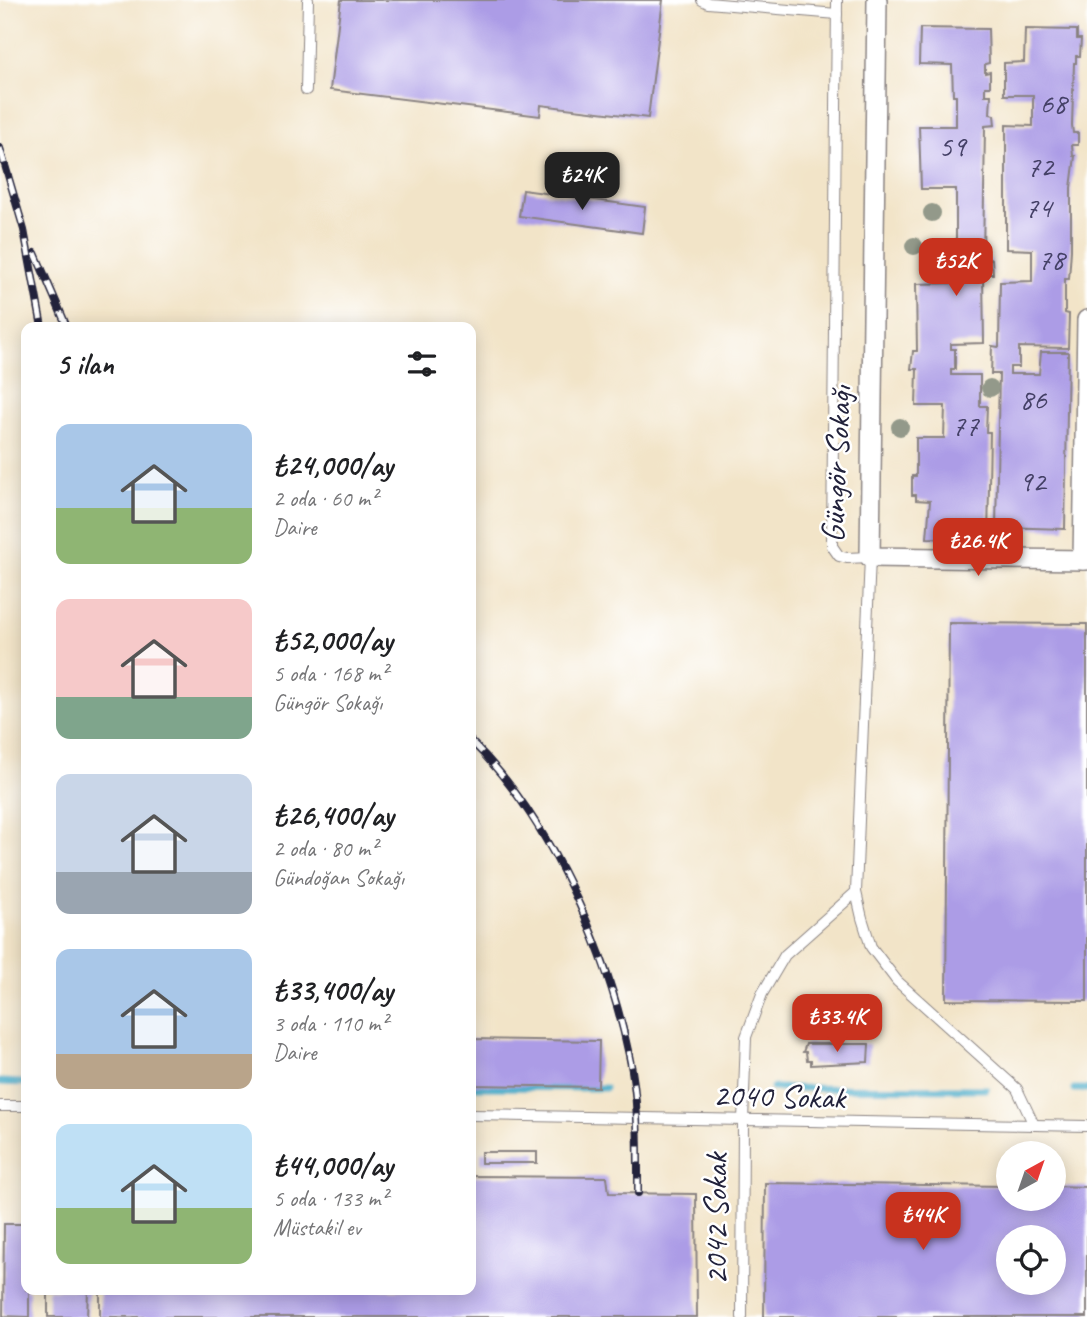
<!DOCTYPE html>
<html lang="tr">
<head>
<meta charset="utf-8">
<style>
  body { margin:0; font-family:Caveat,sans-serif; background:#f6f6f6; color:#202124; height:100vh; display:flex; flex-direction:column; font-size:26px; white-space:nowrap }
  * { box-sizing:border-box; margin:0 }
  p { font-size:23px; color:#757577 }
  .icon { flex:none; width:38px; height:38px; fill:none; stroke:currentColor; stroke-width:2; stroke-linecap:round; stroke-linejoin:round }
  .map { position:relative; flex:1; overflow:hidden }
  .panel { position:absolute; left:21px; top:322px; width:455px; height:973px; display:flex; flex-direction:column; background:#fff; border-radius:14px; box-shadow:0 4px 18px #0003 }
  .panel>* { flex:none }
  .needle { width:46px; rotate:40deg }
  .tools { position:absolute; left:996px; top:1141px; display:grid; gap:14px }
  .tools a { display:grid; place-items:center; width:70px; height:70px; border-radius:50%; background:#fff; box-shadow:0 4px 18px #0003; font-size:35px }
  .price { position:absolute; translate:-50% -60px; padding:0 16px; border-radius:14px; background:#c8321e; color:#fff; font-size:23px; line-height:46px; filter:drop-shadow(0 2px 4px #0008) }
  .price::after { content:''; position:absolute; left:50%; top:42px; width:21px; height:16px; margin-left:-10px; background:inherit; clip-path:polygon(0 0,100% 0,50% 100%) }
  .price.selected { background:#222; color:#fff }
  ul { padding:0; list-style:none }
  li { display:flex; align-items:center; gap:21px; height:175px; padding:0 35px }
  li span { display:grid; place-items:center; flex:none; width:196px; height:140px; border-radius:14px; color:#555 }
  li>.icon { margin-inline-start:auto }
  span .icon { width:84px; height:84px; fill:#fffc; stroke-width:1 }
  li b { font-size:30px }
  h2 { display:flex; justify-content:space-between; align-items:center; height:84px; padding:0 35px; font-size:30px }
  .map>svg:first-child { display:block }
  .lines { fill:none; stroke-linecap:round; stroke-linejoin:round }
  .stream { stroke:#48abc7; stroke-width:7 }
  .building { fill:#ac9ce6; fill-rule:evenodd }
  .lane-casing { stroke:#8a8382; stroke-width:12 }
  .street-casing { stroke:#8a8382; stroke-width:22 }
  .lane { stroke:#fff; stroke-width:10 }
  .street { stroke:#fff; stroke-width:19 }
  .rail-casing { stroke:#22223b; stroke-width:8 }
  .rail { stroke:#fff; stroke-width:5; stroke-dasharray:16; stroke-linecap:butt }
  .tree { fill:#93998a }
  .labels { text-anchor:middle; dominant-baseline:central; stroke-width:5; stroke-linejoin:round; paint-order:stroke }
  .number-label { font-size:30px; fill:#444066 }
  .street-label { font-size:33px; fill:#22223b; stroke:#fff }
</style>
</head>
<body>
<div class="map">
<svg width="1087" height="1317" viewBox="0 0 1087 1317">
  <rect width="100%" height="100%" fill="#fff"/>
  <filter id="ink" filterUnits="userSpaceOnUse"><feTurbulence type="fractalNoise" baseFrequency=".0143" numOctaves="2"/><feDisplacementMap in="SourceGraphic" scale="14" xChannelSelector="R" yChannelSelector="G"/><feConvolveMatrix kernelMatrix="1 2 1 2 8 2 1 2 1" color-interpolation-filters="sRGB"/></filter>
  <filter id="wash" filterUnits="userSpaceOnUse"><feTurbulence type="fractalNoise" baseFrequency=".00686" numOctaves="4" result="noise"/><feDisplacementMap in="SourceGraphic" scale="28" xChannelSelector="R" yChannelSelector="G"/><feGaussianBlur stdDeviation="1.57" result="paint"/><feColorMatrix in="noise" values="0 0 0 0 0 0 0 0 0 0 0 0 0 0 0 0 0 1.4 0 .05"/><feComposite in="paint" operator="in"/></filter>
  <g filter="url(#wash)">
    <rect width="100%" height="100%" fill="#f2e4c8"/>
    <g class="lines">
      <g class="stream">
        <polyline points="0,1082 26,1083"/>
        <polyline points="471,1087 605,1088"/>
        <polyline points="773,1088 986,1089"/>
        <polyline points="1074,1089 1087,1089"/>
      </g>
    </g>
    <g id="blocks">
      <g class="building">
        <polygon points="341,0 663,0 648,118 541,105 540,116 330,90"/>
        <polygon points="920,28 988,29 989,63 985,64 985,73 990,72 990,87 985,87 985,95 991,95 990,114 994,115 995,125 985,126 983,259 992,259 993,274 983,274 984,343 951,344 951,349 955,349 955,369 951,369 951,375 980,375 980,406 987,406 986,432 990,432 988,540 927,538 930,501 916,500 916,495 912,495 912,476 916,476 916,438 944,438 945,406 916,406 917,369 911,369 913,351 917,351 916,284 956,283 956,189 921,189 920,156 919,126 956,126 956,95 953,95 952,65 919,64"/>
        <polygon points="1025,29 1077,30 1077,39 1081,39 1080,56 1076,56 1076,63 1074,63 1072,125 1073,133 1078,133 1078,145 1072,145 1073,156 1075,156 1071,188 1071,250 1069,279 1065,279 1065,313 1069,314 1068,348 1019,347 1019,367 1010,367 1010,374 1039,374 1041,352 1068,352 1065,529 996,527 999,374 991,374 992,346 999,347 1000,282 1032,281 1032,250 1006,249 1006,125 1033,126 1033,95 1004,95 1004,63 1024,62"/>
        <polygon points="523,190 645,207 642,233 519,216"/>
        <polygon points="949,623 1087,624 1087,1001 946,1000"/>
        <polygon points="814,1010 854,1013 853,1033 813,1031"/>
        <polygon points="471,1039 599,1041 598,1087 471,1085"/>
        <polygon points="806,1044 869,1044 868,1062 811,1065 811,1060 807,1060 806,1052 803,1052"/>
        <rect x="481" y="1152" width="56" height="11"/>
        <polygon points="471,1176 607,1177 609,1193 696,1194 697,1317 100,1317 100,1290 471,1290"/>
        <path d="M765 1183 1008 1186V1199H1054V1186L1087 1187V1317H764ZM1008 1237H1054V1283H1008Z"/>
        <polygon points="4,1224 26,1224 26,1290 29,1290 29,1317 3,1316"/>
        <polygon points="48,1290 88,1290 87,1317 48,1317"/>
      </g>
    </g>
  </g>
  <g filter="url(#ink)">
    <use href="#blocks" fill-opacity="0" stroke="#8a8382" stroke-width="2"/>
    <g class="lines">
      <g class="lane-casing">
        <g id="lane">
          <polyline points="702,0 708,3 837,14"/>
          <polyline points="837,0 832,546 839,556 847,558 870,557 856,892 862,918 871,947 897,981 1017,1089 1034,1125"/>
          <polyline points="306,90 308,0"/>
          <polyline points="0,1106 26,1106"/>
          <polyline points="471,1115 1087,1126"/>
          <polyline points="742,1317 743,1121 746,1037 762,994 785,955 856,892"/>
        </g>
      </g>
      <g class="street-casing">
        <g id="street">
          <polyline points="877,0 870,557 1087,560"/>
          <polyline points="1083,560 1087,320"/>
        </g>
      </g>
      <use href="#lane" class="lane"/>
      <use href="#street" class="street"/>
      <g class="rail-casing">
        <g id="rail">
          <polyline points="0,148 24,230 42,327"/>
          <polyline points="35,253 67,327"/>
          <path d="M471 741C549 817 607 949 629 1055 639 1100 638 1146 638 1193"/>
        </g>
      </g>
      <use href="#rail" class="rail"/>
    </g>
    <g class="tree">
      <circle cx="932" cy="213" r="9"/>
      <circle cx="914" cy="246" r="9"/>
      <circle cx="990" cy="388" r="9"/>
      <circle cx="900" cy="427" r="9"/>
    </g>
  </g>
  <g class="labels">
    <g class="number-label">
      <text x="1053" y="103">68</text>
      <text x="952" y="146">59</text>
      <text x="1040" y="166">72</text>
      <text x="1038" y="207">74</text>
      <text x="1051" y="259">78</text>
      <text x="1033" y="399">86</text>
      <text x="965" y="425">77</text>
      <text x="1032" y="481">92</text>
    </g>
    <g class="street-label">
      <text transform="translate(836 464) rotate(-87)">Güngör Sokağı</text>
      <text transform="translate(779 1096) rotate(1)">2040 Sokak</text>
      <text transform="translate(716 1219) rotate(-90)">2042 Sokak</text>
    </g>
  </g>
</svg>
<div class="tools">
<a><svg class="needle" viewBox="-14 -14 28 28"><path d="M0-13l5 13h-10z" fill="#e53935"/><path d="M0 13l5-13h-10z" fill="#757577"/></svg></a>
<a><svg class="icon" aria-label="locate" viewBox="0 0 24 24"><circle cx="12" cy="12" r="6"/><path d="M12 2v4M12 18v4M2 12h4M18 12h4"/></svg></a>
</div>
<b class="price selected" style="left:582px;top:212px">₺24K</b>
<b class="price" style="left:956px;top:298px">₺52K</b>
<b class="price" style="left:978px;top:578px">₺26.4K</b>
<b class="price" style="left:837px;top:1054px">₺33.4K</b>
<b class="price" style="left:923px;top:1252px">₺44K</b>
<section class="panel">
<h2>5 ilan<svg class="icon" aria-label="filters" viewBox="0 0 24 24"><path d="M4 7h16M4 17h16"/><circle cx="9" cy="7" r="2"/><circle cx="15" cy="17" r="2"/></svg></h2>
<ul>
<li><span style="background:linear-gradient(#a9c7e8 60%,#8fb573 0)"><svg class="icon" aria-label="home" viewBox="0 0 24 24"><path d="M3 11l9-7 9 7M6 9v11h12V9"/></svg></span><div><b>₺24,000/ay</b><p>2 oda · 60 m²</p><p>Daire</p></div></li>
<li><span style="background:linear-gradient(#f6c9c9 70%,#7fa58c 0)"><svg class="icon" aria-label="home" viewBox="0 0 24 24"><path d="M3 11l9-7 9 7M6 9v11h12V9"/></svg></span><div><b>₺52,000/ay</b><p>5 oda · 168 m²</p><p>Güngör Sokağı</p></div></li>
<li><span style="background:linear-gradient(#c9d6e8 70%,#9aa5b1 0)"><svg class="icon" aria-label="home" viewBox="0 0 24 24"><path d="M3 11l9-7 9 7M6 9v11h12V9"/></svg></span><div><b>₺26,400/ay</b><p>2 oda · 80 m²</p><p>Gündoğan Sokağı</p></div></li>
<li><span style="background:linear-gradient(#a9c7e8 75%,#b9a48a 0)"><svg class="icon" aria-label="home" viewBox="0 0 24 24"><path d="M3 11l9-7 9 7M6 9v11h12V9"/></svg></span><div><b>₺33,400/ay</b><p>3 oda · 110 m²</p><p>Daire</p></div></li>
<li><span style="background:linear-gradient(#bfe0f5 60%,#8fb573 0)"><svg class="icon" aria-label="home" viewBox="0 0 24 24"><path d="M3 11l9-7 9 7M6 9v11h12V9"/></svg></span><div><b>₺44,000/ay</b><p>5 oda · 133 m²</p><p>Müstakil ev</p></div></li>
</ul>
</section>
</div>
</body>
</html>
